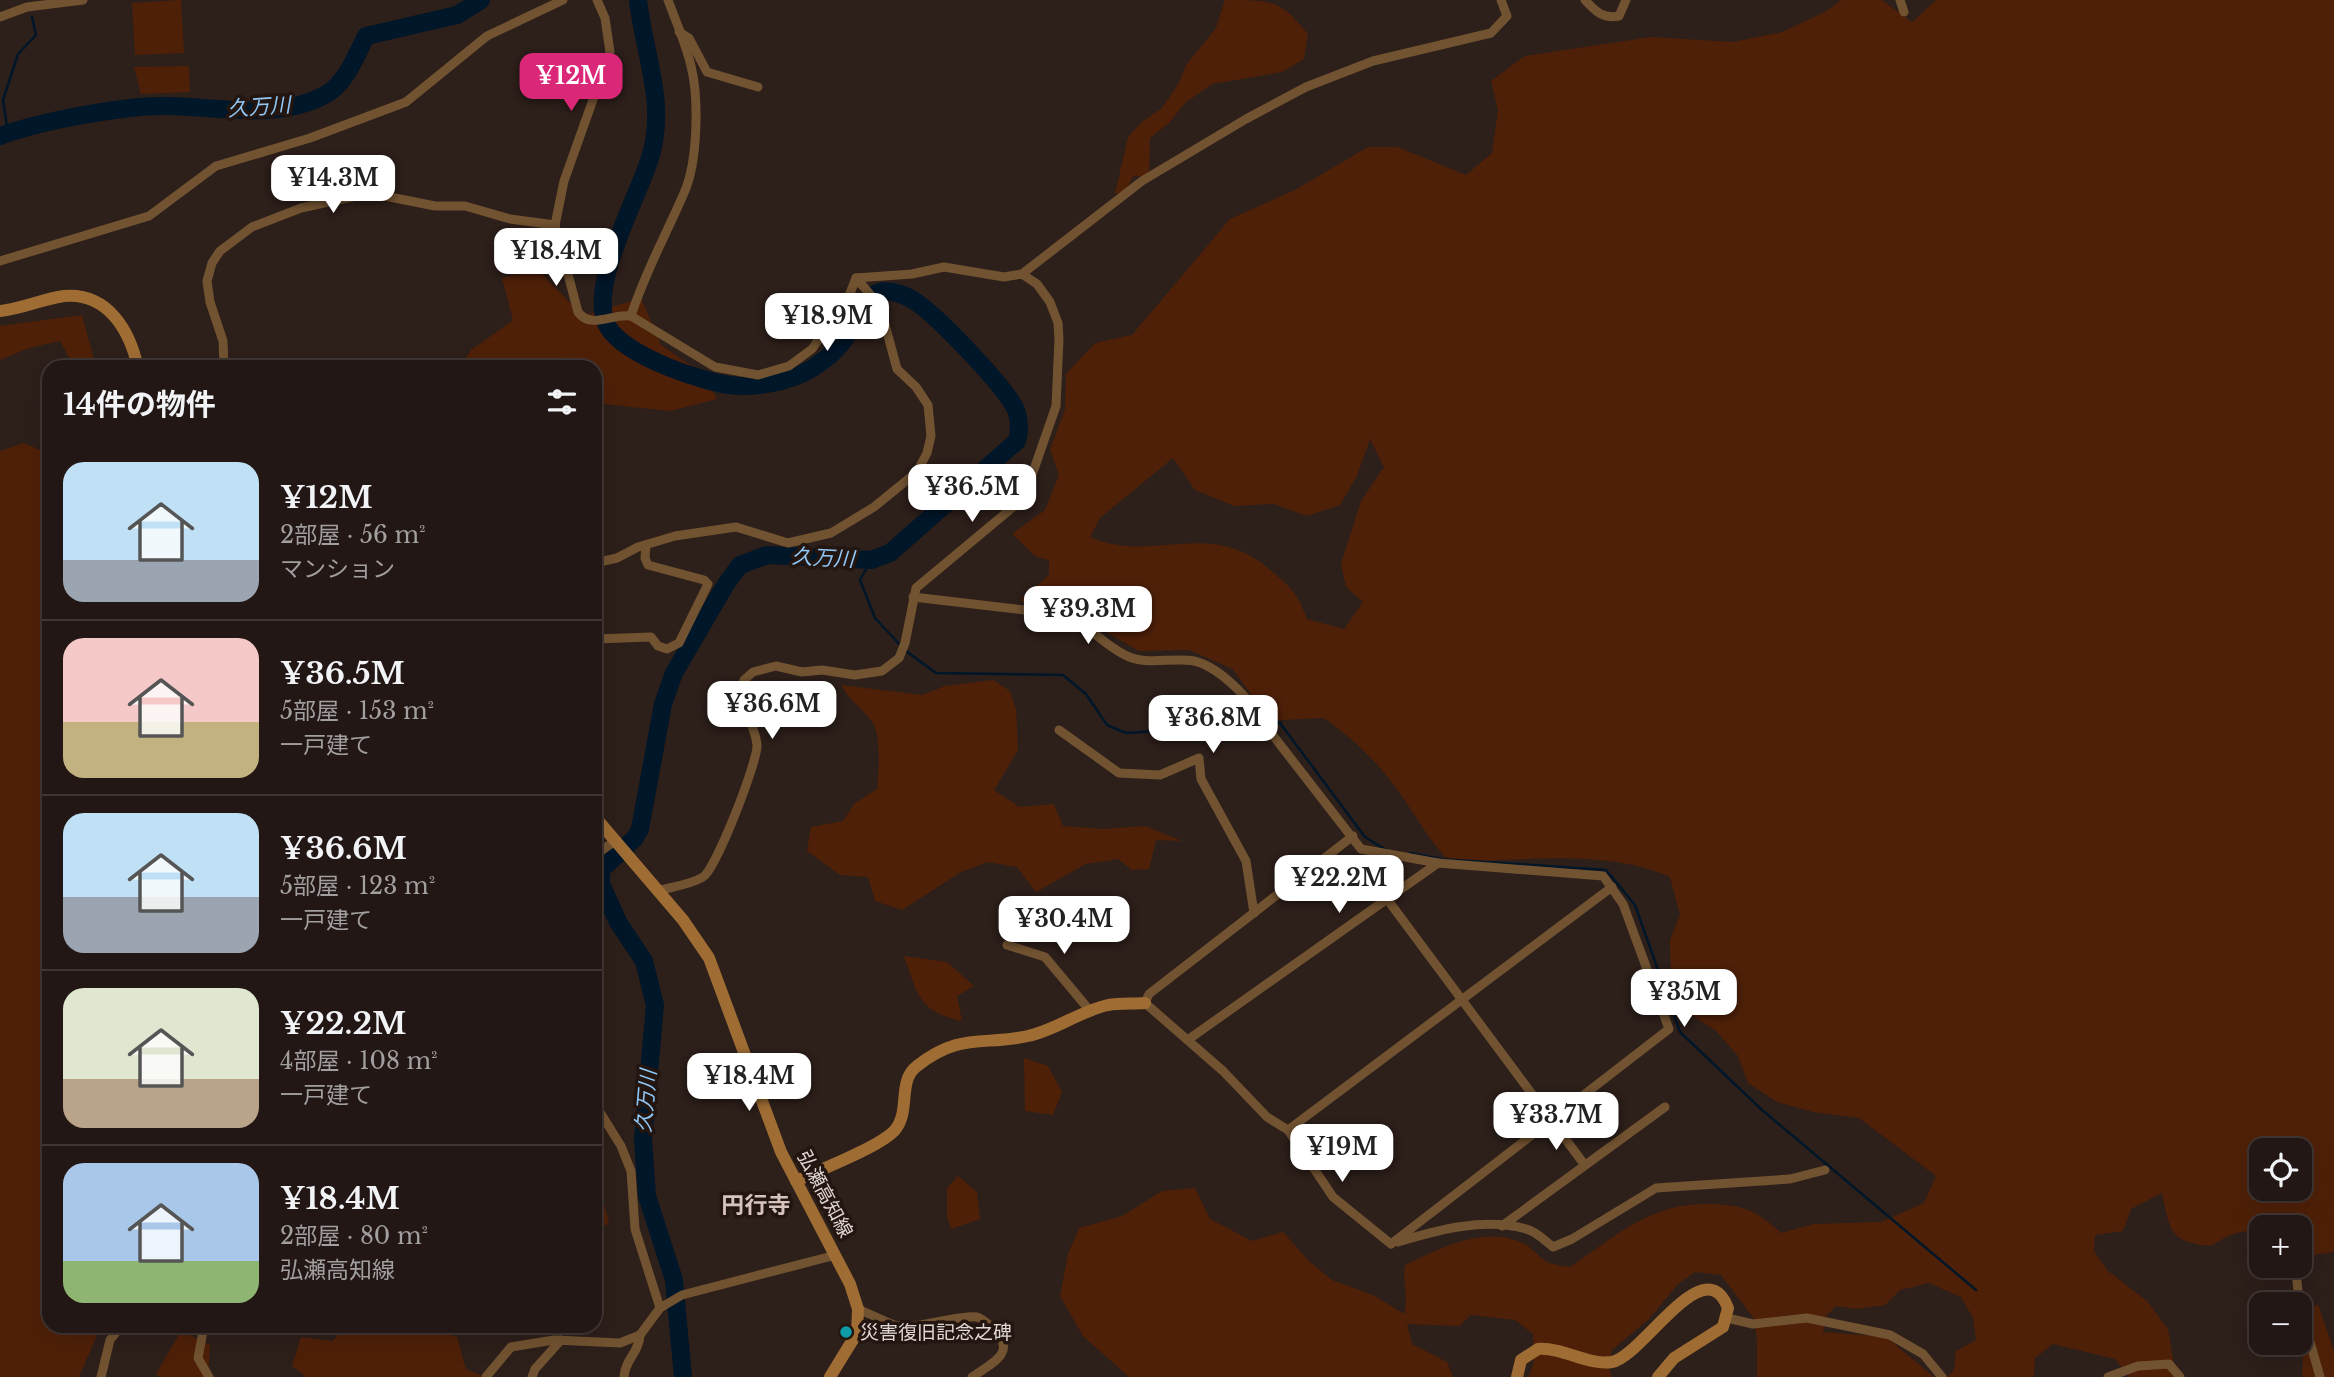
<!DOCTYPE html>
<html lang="ja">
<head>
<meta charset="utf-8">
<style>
  body { margin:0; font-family:"Libre Baskerville","Noto Sans JP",serif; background:#2e2422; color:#f1f3f6; height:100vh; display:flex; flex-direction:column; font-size:26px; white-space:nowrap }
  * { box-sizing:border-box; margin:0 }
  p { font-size:23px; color:#a29fa0 }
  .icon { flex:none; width:38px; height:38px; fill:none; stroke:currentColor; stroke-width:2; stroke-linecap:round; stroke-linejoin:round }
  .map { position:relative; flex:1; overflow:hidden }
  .side { position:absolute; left:42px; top:360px; width:560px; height:973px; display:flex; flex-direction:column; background:#221714; border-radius:21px; box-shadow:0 7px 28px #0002,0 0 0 2px #3f3634 }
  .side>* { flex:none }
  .controls { position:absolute; left:2249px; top:1138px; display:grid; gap:14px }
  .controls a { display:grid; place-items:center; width:63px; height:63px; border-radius:14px; background:#221714; box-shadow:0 7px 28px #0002,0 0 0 2px #3f3634; font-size:35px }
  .price { position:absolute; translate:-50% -60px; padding:0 16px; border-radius:14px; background:#fff; color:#222; font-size:23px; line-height:46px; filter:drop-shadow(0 2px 4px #0008) }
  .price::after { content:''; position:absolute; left:50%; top:42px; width:21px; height:16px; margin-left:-10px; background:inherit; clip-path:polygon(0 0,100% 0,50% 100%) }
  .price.on { background:#db2777; color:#fff }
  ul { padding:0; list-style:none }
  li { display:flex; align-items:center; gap:21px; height:175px; padding:0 21px }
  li+li { border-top:2px solid #3f3634 }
  li span { display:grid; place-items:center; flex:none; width:196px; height:140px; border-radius:21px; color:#555 }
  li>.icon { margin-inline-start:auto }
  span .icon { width:84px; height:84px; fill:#fffc; stroke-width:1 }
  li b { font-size:30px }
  h2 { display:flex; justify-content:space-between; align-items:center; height:84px; padding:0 21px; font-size:30px }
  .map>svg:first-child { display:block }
  .green { fill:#4f2008; fill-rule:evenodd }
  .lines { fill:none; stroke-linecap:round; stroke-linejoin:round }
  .stream { stroke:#001629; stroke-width:2.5 }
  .river { stroke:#001629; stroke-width:18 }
  .street { stroke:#725331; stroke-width:9 }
  .secondary { stroke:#9f6d34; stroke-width:12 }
  .culture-dot { fill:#0f9aa8; stroke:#231611; stroke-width:2.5 }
  .labels { text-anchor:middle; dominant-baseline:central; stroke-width:7; stroke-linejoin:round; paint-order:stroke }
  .street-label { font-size:19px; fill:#e1d7d3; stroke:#231611 }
  .poi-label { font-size:19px; fill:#e1d7d3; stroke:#231611; text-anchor:start }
  .water-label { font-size:21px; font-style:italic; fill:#90c8f8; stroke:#231611 }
  .quarter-label { font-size:23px; font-weight:bold; fill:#d6c3bb; stroke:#231611 }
</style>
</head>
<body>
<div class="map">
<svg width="2334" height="1377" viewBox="0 0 2334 1377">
  <rect width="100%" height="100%" fill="#2d1f1a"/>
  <g class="green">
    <polygon points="181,0 184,53 135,55 132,3"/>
    <path d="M1225 0C1274 0 1280 0 1308 34L1304 59 1282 72 1212 84 1185 103 1169 123 1150 138 1149 179 1134 175 1125 191 1115 194 1128 137 1142 122 1162 108 1179 83 1186 65 1216 28Z"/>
    <path d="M1841 0H1882L1912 22 1936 0H2334V1252L2313 1255 2300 1253V1227H2261V1234C2242 1227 2227 1236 2211 1246 2169 1242 2170 1230 2162 1193L2131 1209 2123 1231 2095 1235 2094 1251 2108 1271 2147 1301 2168 1329 2176 1377H2130L2115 1359 2053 1344 2035 1358 2034 1377H1947L1954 1370 1956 1351 1976 1340 1973 1318 1961 1297 1929 1283 1900 1290 1885 1305 1856 1309 1836 1306 1826 1316 1823 1332 1886 1337 1934 1377H1757V1338L1753 1317 1721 1275 1695 1272 1678 1284 1649 1319 1612 1350 1609 1370 1612 1377H1529L1534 1361 1533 1334 1515 1320 1471 1315 1459 1326 1407 1324 1412 1344 1447 1362 1453 1377H1129L1083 1336 1060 1296 1068 1254 1079 1228 1122 1216 1162 1191 1195 1188 1210 1219 1252 1241 1283 1232 1309 1261 1332 1280 1373 1295 1404 1314C1409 1297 1402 1282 1405 1265 1441 1248 1484 1225 1523 1243 1533 1248 1539 1258 1549 1263 1555 1265 1564 1266 1570 1267 1618 1235 1649 1203 1709 1204 1744 1205 1756 1210 1781 1233L1814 1224 1881 1222 1924 1203 1936 1176 1859 1118 1813 1112 1777 1102 1748 1083 1738 1056 1715 1030 1691 1015 1671 982 1670 940 1680 915 1670 877C1605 848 1520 861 1450 862 1428 840 1416 815 1398 791 1378 762 1352 738 1324 718L1279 720 1255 700 1233 669 1189 650 1139 651 1068 610 1020 601 1049 575V560L1036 557 1012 534 1045 510 1059 475 1050 450 1065 409 1066 374 1095 343 1132 335 1230 219 1295 190 1368 147H1397L1466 175 1492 153 1498 110 1491 81 1525 56 1651 37 1732 42 1782 32 1825 12ZM1370 439 1384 467 1361 501 1341 564 1346 587 1363 602 1344 629 1307 619C1297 592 1291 588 1269 569 1208 517 1152 565 1090 537L1100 518 1173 458 1195 490 1234 506 1274 504 1307 516 1340 505 1357 476ZM2261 1150H2300V1188H2261Z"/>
    <polygon points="189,66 190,92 141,94 134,67"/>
    <polygon points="537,269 583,316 641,298 661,345 703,374 717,399 670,411 595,403 595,368 459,368 471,350 513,320 502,278"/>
    <polygon points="82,315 96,367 74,367 60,341 29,348 0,360 0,326"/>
    <polygon points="24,443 49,454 49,1326 105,1327 98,1333 79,1377 0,1377 0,451"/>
    <path d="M993 680 1010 691 1016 709 1018 750 994 790 1019 807 1054 804 1063 826 1103 829 1145 826 1182 841 1156 840 1149 869 1132 870 1118 859 1086 864 1036 892 1017 867 988 862 961 872 902 910 875 901 868 877 840 875 807 851 811 827 843 821 854 804 877 789C879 773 881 736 873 723 863 709 849 700 841 685L922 695 945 686Z"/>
    <path d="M904 956 947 962 974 986 957 996 962 1021C919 1012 917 994 904 956Z"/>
    <polygon points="1024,1058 1048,1066 1062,1092 1053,1115 1025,1111"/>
    <polygon points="595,1166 609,1223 595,1233"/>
    <polygon points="958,1176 977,1192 980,1219 951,1229 947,1216 947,1188"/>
    <polygon points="2318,1304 2334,1351 2334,1377 2302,1377 2306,1313"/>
    <polygon points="343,1327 422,1327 457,1337 466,1369 485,1377 306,1377 292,1366 301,1337 333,1341"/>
    <polygon points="181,1331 210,1345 208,1377 159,1377 156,1374"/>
  </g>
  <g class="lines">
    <g class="stream">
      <polyline points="8,133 3,100 18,54 36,35 32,17"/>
      <polyline points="871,560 860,580 875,618 901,646"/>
      <polyline points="906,651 936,673 1063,675 1086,694 1107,725 1126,733 1158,731 1221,711 1258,718"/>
      <polyline points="1265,720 1280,723 1365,837 1386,850"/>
      <polyline points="1410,853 1441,859 1606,870 1635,905 1680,1032 1762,1110 1976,1290"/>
    </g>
    <g class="river">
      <path d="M638 0C644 55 668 105 649 161 637 199 586 291 608 327 625 356 707 385 740 386 767 386 798 380 820 363 829 357 840 346 846 337 858 322 859 299 880 292 890 289 908 296 916 302 937 316 1006 387 1016 410 1020 421 1020 430 1017 441L890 553 871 560 767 555 740 565 726 584 674 673 663 704 640 829 635 838 601 870V884L618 922 644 961 655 1005 643 1139 647 1196 674 1280 683 1377"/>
      <path d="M0 136C41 121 125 105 169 106 219 107 276 120 323 96 345 86 356 56 366 36L457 15 481 0"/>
    </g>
    <g class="street">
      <path d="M597 0 605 18 610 52 564 181 555 225 578 312C591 330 612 313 631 316L715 367 758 375 789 366 812 349 849 296 856 278 912 274 944 267 1004 277 1022 274 1142 181 1246 119 1306 87 1373 61 1491 33 1507 16 1501 0"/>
      <path d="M1585 0C1596 12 1603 19 1619 16L1626 0"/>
      <polyline points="1900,0 1904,12"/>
      <polyline points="0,17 27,7 83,0"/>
      <polyline points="679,32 689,38 707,72 758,87"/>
      <polyline points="0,261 149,216 216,166 310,138 406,102 487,36 563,0"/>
      <path d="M631 316C645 272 666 235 684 193 698 162 699 98 691 66 686 44 676 22 668 0"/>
      <polyline points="224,368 223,341 210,302 207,281 212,263 220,251 252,227 301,208 370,193 435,206 465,206 510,219 555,225"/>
      <polyline points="595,563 617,558 638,547 675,536 736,527 788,543 831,533 874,507 917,472 927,453 931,436 928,405 916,387 897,369 880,306 856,278"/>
      <path d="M913 597 1068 615C1089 626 1104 645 1125 655 1145 666 1172 657 1194 661 1221 667 1256 705 1268 729L1361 849 1438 863 1603 876 1623 904 1669 1029 1391 1244"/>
      <polyline points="595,639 651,637 658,646 667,649 679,643 708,584 704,580 648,565 645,558 646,545"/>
      <polyline points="1059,730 1119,773 1160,775 1199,758 1201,779 1246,861 1254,913"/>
      <polyline points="1353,836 1149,994 1145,1003 1223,1071 1267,1117 1288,1130 1333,1197 1391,1244"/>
      <polyline points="595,855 615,841"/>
      <path d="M657 891C671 887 690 885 703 877 716 869 758 761 757 745 755 720 735 706 744 680L753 672 776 666 802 672 822 670 855 675 882 671 899 658 905 643 916 588 1024 498 1056 406 1059 339 1058 323 1050 302 1037 284 1022 274"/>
      <polyline points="1387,899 1438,863"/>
      <polyline points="1007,945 1045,957 1091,1012"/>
      <polyline points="1189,1039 1387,899 1584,1164"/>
      <polyline points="595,1104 621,1146 631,1171 635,1229 660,1308"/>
      <polyline points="1288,1130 1612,887"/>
      <polyline points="1502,1226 1665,1107"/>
      <path d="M1398 1242C1437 1230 1485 1217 1526 1229 1536 1231 1545 1241 1553 1247L1572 1239 1656 1188 1790 1179 1825 1170"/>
      <polyline points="2296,1270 2299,1303 2320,1377"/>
      <path d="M858 1309 894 1325 905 1327C925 1326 961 1315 977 1317 984 1319 990 1326 995 1330 1017 1353 992 1363 972 1377"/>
      <polyline points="1727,1318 1753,1324 1807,1318 1890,1335 1923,1354 1942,1377"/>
      <polyline points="204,1326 198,1358 209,1377"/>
      <polyline points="101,1377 110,1340 121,1326"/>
      <polyline points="486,1377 511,1347 554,1340 620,1343 640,1335 660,1308 682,1295 836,1255"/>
      <polyline points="532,1377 535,1369 561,1340"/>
      <path d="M624 1377C625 1359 639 1353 640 1335"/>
      <polyline points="2108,1377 2138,1366 2169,1364 2180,1377"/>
    </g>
    <g class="secondary">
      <path d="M0 311C22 309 42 299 64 296 108 292 130 331 138 368"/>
      <polyline points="595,817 683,920 709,958 781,1152 850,1284 858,1309 857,1333 830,1377"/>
      <path d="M796 1181C819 1170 880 1147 895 1130 911 1111 897 1081 917 1066 960 1032 983 1046 1028 1036 1056 1030 1080 1011 1108 1005 1120 1003 1133 1004 1145 1003"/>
      <path d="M1517 1377 1521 1360 1538 1349C1563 1347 1588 1366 1612 1362 1643 1356 1705 1247 1728 1308L1723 1327 1674 1358 1658 1377"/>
    </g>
  </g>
  <circle class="culture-dot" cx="846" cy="1332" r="7"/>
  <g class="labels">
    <g class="street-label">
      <text transform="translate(825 1194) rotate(62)">弘瀬高知線</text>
    </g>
    <g class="poi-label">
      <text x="860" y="1332">災害復旧記念之碑</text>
    </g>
    <g class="water-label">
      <text transform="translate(259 107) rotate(-4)">久万川</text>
      <text transform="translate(823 558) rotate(3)">久万川</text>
      <text transform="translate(646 1101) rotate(-85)">久万川</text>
    </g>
    <g class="quarter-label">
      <text x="756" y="1205">円行寺</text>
    </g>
  </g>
</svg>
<div class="controls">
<a><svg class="icon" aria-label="locate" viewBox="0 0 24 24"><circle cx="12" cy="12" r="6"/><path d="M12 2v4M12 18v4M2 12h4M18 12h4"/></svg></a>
<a>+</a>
<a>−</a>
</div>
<b class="price on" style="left:571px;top:113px">¥12M</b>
<b class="price" style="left:333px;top:215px">¥14.3M</b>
<b class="price" style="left:556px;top:288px">¥18.4M</b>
<b class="price" style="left:827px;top:353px">¥18.9M</b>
<b class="price" style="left:972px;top:524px">¥36.5M</b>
<b class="price" style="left:1088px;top:646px">¥39.3M</b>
<b class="price" style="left:772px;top:741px">¥36.6M</b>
<b class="price" style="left:1213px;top:755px">¥36.8M</b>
<b class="price" style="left:1339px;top:915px">¥22.2M</b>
<b class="price" style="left:1064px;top:956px">¥30.4M</b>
<b class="price" style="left:1684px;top:1029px">¥35M</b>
<b class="price" style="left:749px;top:1113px">¥18.4M</b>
<b class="price" style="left:1556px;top:1152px">¥33.7M</b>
<b class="price" style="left:1342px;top:1184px">¥19M</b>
<section class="side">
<h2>14件の物件<svg class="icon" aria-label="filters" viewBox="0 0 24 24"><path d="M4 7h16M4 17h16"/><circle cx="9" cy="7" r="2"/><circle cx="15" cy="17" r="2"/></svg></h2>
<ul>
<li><span style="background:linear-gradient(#bfe0f5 70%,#9aa5b1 0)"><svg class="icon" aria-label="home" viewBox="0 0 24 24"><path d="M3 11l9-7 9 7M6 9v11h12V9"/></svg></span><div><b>¥12M</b><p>2部屋 · 56 m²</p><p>マンション</p></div></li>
<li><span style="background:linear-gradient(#f6c9c9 60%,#c2b280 0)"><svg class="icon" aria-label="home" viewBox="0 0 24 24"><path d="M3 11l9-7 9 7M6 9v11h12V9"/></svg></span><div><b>¥36.5M</b><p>5部屋 · 153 m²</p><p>一戸建て</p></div></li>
<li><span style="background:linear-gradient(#bfe0f5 60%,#9aa5b1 0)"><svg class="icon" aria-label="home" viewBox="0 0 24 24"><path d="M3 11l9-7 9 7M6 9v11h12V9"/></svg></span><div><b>¥36.6M</b><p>5部屋 · 123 m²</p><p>一戸建て</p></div></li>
<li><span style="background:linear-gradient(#dfe7d0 65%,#b9a48a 0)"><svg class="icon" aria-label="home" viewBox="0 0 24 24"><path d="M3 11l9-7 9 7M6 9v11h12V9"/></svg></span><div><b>¥22.2M</b><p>4部屋 · 108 m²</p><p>一戸建て</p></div></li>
<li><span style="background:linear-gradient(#a9c7e8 70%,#8fb573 0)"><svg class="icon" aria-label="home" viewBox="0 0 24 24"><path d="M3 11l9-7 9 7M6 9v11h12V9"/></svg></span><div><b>¥18.4M</b><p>2部屋 · 80 m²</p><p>弘瀬高知線</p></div></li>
</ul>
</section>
</div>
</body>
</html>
